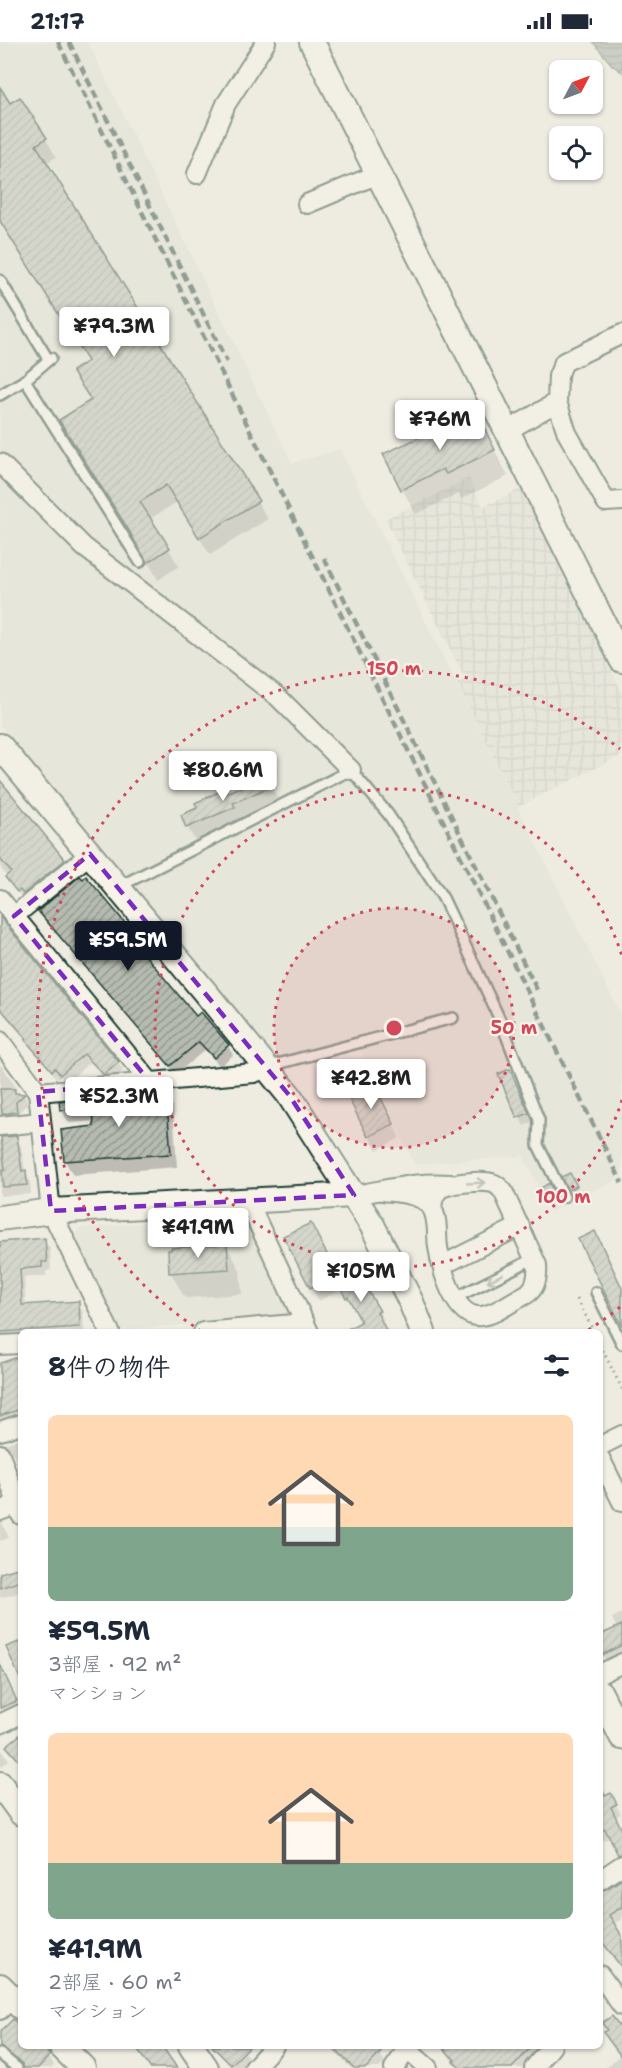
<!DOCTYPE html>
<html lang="ja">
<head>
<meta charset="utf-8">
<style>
  body { margin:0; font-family:"Shantell Sans","Klee One",sans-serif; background:#f6f6f7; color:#1f2937; height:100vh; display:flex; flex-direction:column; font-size:22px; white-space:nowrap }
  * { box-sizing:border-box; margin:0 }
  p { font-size:20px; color:#747a83 }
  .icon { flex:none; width:33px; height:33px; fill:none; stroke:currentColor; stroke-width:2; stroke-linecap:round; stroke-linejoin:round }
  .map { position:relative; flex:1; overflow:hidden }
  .panel { position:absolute; left:18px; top:1287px; width:585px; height:720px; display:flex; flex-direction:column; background:#fff; border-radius:9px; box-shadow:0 2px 4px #0004 }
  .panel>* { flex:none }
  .needle { width:39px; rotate:49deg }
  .controls { position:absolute; left:549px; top:18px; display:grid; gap:12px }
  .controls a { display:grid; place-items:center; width:54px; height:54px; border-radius:9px; background:#fff; box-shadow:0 2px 4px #0004; font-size:30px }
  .price { position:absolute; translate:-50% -51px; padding:0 14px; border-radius:6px; background:#fff; color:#222; font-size:20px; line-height:39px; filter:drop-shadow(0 2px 3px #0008) }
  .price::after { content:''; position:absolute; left:50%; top:36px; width:18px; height:14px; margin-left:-9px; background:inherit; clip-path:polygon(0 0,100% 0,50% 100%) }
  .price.on { background:#111827; color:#fff }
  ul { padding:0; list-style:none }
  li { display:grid; align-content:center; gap:12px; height:318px; padding:0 30px }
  li span { display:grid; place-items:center; height:186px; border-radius:9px; color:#555 }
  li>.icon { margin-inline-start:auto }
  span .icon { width:108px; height:108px; fill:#fffc; stroke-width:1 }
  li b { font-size:26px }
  h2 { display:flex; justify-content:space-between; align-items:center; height:72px; padding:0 30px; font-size:26px }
  .status { display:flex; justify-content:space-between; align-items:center; height:42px; padding:0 30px; background:#fff; direction:ltr }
  .status svg { height:16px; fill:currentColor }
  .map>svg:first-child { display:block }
  .built { fill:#ddddd2 }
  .industrial { fill:url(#industrial-grid) }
  .water { fill:url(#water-rules); stroke:#6c7e74; stroke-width:1.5 }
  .shadow { fill:#0003 }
  .building { fill:url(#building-hatch); stroke:#1f3d34; stroke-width:1.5 }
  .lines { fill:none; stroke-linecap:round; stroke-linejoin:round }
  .service-casing { stroke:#1f3d34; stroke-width:14 }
  .minor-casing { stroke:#1f3d34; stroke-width:22 }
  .tertiary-casing { stroke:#1f3d34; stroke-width:28 }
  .path { stroke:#1f3d34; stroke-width:3; stroke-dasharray:1.5 4.5; stroke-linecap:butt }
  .service { stroke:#f7f3e8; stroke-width:9 }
  .minor { stroke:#f7f3e8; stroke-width:18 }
  .tertiary { stroke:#f7f3e8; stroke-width:24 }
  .rail { stroke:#1f3d34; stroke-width:4.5; stroke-dasharray:9 4.5; stroke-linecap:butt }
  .oneway { stroke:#8b988e }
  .marked { fill:none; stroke:#7b2cbf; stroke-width:4.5; stroke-dasharray:12 8; stroke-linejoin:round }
  .ring { fill:none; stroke:#d1495b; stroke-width:3; stroke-dasharray:3 6 }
  .centre { fill:#d1495b; stroke:#f7f3e8; stroke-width:3 }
  .ring-label { font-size:18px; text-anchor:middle; font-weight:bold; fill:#d1495b; stroke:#f7f3e8; stroke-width:4.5; stroke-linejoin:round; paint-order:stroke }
</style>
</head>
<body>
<div class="status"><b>21:17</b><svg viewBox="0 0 49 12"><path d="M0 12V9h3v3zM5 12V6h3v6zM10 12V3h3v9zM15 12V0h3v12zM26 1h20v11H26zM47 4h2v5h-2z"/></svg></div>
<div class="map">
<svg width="622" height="2026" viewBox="0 0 622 2026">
  <defs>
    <pattern id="industrial-grid" width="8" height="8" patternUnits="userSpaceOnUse" patternTransform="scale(1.5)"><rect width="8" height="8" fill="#ddddd2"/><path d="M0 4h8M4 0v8" fill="none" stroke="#bdbfb5"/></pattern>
    <pattern id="water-rules" width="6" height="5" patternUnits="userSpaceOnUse" patternTransform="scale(1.5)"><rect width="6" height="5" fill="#9fa99f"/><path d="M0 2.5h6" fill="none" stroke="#818b82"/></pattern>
    <pattern id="building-hatch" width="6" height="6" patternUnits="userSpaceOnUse" patternTransform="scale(1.5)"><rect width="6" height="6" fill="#b5bbb0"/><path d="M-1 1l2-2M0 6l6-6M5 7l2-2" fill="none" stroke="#939990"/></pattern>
  </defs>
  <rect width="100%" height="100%" fill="#eeece1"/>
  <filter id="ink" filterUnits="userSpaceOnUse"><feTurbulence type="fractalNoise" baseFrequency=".0167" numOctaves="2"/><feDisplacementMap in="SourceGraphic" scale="12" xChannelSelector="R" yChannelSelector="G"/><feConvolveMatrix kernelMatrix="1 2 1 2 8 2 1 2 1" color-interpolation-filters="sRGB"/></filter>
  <g filter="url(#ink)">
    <g class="built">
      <polygon points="0,0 88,0 292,421 340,407 622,975 622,1135 551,1170 523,1114 414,1122 360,1007 284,1028 0,683"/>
      <polygon points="243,1173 247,1176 294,1270 290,1275 116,1288 73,1196 80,1186"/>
    </g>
    <polygon class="industrial" points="469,436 483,465 522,446 622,650 622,713 518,765 457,641 465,637 385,477"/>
    <polygon class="water" points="593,0 622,0 622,30 612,23"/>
    <g class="shadow">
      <polygon points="0,48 9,63 19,57 46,97 56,115 46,121 268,477 210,513 177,460 150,477 179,524 158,538 136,497 92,359 89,320 0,177"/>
      <polygon points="475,371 508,434 461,457 459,452 416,472 402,447"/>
      <polygon points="267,735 278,758 240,775 241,779 195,798 187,785 226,752"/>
      <polygon points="0,740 64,818 69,827 23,858 0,825"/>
      <polygon points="82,839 137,898 148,915 146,917 196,977 228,1004 233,1013 220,1024 205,1008 176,1032 45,878 40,869"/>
      <polygon points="0,877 118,1021 123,1029 108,1041 90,1020 66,1041 61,1034 57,1037 0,967"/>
      <polygon points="0,1024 2,1024 14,1042 16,1052 24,1053 29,1062 20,1069 20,1079 0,1080"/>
      <polygon points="500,1033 514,1038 532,1080 524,1084"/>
      <polygon points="165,1052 173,1065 177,1125 73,1133 65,1119 63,1090 96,1086 95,1079 69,1081 61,1067"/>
      <polygon points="380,1055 400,1096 377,1108 369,1094"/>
      <polygon points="16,1095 21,1104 25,1129 30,1139 31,1152 0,1154 0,1097"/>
      <polygon points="563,1135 574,1141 580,1153 575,1156"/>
      <polygon points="549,1143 557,1159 551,1162 543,1146"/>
      <polygon points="595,1191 622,1245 622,1278"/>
      <polygon points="285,1195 318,1196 338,1236 355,1228 384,1278 381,1280 386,1290 365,1290 363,1281 342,1247 319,1259"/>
      <polygon points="44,1198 50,1207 51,1228 46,1229 46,1234 24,1235 26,1264 78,1261 83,1270 84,1290 21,1290 21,1298 0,1295 0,1201"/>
      <polygon points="226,1203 240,1228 242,1252 185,1256 171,1231"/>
      <polygon points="21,1316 21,1378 0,1385 0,1323"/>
      <polygon points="21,1396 21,1429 14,1414 5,1402"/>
      <polygon points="0,1481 2,1481 9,1496 0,1499"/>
      <polygon points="21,1526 21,1550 0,1556 0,1533"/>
      <polygon points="622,1571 622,1613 607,1621 600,1608 600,1595 617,1587 612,1576"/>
      <polygon points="0,1638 10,1645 20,1668 0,1677"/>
      <polygon points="0,1706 9,1718 2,1724 0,1722"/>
      <polygon points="600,1745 605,1755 610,1753 621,1772 615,1775 622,1789 622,1817 611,1796 600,1799"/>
      <polygon points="622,1838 622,1877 613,1882 622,1896 622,1926 605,1903 600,1906 600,1851"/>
      <polygon points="21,1987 21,2004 38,2004 49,2014 54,2023 51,2026 22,2026 7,2014 0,2016 0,2003"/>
      <polygon points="622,1989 622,2026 606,2026 620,2013"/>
      <polygon points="211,2004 249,2004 244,2008 250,2018 242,2026 232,2026"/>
      <polygon points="328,2004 371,2004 379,2011 385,2020 379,2026 351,2026"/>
      <polygon points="445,2004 546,2004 525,2026 459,2026 449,2015"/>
    </g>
    <g class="building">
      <polygon points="0,45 10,61 20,55 47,96 36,103 259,459 199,496 166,443 140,460 170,506 147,521 128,487 59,378 91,358 72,329 88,319 0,179"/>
      <polygon points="476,369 495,408 446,432 443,427 401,448 383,412"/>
      <polygon points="267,733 272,744 233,761 235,765 186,786 181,773 197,766 195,761 225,747 227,751"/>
      <polygon points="0,738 65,818 23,852 20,848 17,850 5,835 11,830 0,817"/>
      <polygon points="80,834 83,837 86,834 117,871 144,905 141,908 196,974 201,970 229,1003 214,1016 199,1000 170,1024 38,869"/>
      <polygon points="0,875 119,1020 104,1033 84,1012 60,1033 55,1026 52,1029 25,998 27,997 0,966"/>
      <polygon points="510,1027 529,1071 517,1076 498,1032"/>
      <polygon points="373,1040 394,1082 368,1095 349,1057 363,1051 361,1046"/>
      <polygon points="0,1047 15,1047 15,1051 25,1052 16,1060 17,1070 2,1072"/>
      <polygon points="166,1050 171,1112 64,1119 61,1088 94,1084 93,1066 60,1068 59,1059"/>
      <polygon points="17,1094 22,1129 26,1128 27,1143 3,1145 2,1128 5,1128 1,1095"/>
      <polygon points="570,1131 577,1144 568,1148 561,1135"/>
      <polygon points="549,1141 556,1154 548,1159 541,1146"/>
      <polygon points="311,1181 337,1232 310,1246 283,1194"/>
      <polygon points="595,1189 622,1246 622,1284 578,1197"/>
      <polygon points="45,1196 47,1220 42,1220 42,1225 20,1227 22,1263 79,1259 80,1285 0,1290 0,1200"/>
      <polygon points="227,1202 229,1227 169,1231 168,1208 171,1208 171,1206"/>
      <polygon points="355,1226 380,1269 377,1270 387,1290 342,1290 361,1280 348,1255 346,1256 335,1236"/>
      <polygon points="21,1314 21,1367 0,1374 0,1321"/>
      <polygon points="21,1525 21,1539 0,1546 0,1531"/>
      <polygon points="622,1583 622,1603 600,1614 600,1593"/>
      <polygon points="21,1599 21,1639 6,1605"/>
      <polygon points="0,1622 17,1659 0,1666"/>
      <polygon points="21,1692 21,1721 6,1704"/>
      <polygon points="600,1742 605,1754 611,1751 617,1762 611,1765 622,1788 622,1812 618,1813 605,1787 600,1790"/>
      <polygon points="622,1837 622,1865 609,1873 622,1894 622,1926 600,1897 600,1849 606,1847"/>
      <polygon points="612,1974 622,1987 622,2016 603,1990 607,1988 602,1981"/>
      <polygon points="13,1977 21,1985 21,2004 41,2004 50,2013 38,2026 24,2026 21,2021 0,2005 0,1990"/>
      <polygon points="135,2004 162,2004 177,2026 150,2026"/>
      <polygon points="212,2004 250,2004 231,2023"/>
      <polygon points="331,2004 374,2004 381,2010 366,2026 354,2026"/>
      <polygon points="441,2004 532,2004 512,2026 460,2026 453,2019 455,2018"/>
    </g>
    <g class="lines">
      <g class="service-casing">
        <g id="service">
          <polyline points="0,238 48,317"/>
          <polyline points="25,338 140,520"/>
          <polyline points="0,353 25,338 51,316"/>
          <polyline points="120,844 351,728 388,772 443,856 453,877 501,980 539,1078 538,1103 564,1155"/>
          <polyline points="270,1024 453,976"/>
          <polyline points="596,1250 622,1302"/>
          <polyline points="455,1256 535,1216"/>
          <polyline points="0,2012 17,2026"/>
        </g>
      </g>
      <g class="minor-casing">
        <g id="minor">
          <polyline points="197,132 226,62 266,0"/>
          <polyline points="307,162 378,132"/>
          <polyline points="557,360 567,391 606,460 622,459"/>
          <polyline points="507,389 557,360 558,334 564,320 622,292"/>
          <polyline points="0,421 84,505 278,655 351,728"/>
          <polyline points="0,857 150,1040"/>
          <polyline points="14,874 90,812"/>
          <polyline points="0,999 38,1050 51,1169 110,1290"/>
          <polyline points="38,1050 254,1031 267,1025"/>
          <polyline points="0,1084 41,1080"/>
          <path d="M383 1149C398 1151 421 1151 431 1165 439 1176 436 1192 438 1205 441 1225 454 1277 481 1274 495 1273 511 1260 523 1254 536 1248 538 1236 537 1223L503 1149C500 1146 497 1142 492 1141 482 1138 445 1141 439 1148 433 1153 433 1159 432 1166"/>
          <path d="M354 1153C387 1148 417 1139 450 1142"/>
          <polyline points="250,1158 256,1177 309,1290"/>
          <polyline points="440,1216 449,1220 520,1184"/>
          <polyline points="203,1290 305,1281"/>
          <polyline points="0,1303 21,1302"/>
          <polyline points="0,1389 21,1382"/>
          <polyline points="600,1404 622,1393"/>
          <polyline points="0,1412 21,1473"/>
          <polyline points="600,1416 622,1460"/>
          <polyline points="0,1469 8,1466 21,1456"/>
          <polyline points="600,1632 622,1621"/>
          <polyline points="0,1682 21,1672"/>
          <polyline points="600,1838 622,1823"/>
          <polyline points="600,1933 622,1964"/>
          <polyline points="0,1968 12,1956"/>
          <polyline points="403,2004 428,2026"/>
          <polyline points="254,2026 274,2004"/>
          <polyline points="394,2026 410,2004"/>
          <polyline points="534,2026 552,2004"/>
        </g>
      </g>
      <g class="tertiary-casing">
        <g id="tertiary">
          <polyline points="312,0 622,618"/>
          <polyline points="0,704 209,955 289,1053 372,1183 411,1260 423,1290"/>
          <polyline points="0,1176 51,1169 354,1153"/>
          <polyline points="600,1651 622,1695"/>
          <polyline points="0,1742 21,1771"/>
          <polyline points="0,1944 21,1965"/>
          <polyline points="61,2004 83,2026"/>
          <polyline points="191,2004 206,2026"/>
        </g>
      </g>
      <g class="path">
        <polyline points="577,1257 594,1290"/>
        <polyline points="600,1303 622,1347"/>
      </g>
      <use href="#service" class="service"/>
      <use href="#minor" class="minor"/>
      <use href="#tertiary" class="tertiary"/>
      <g class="rail">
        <polyline points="58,0 622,1141"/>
        <polyline points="69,0 227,320"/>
        <polyline points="324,516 538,950"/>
      </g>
    </g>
    <defs><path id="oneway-shaft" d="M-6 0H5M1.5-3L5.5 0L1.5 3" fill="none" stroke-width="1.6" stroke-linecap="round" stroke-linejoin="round" transform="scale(1.5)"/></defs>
    <g class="oneway">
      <use href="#oneway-shaft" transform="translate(476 1141) rotate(-3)"/>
      <use href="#oneway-shaft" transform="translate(495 1236) rotate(153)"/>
    </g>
  </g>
  <path d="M0 0H622V2026H0ZM90 812 289 1053 354 1153 51 1169 38 1050 150 1040 14 874Z" fill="#eeece1" fill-opacity=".55" fill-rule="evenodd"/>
  <path class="marked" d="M90 812 289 1053 354 1153 51 1169 38 1050 150 1040 14 874Z"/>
  <circle cx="394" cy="986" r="120" fill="#d1495b" fill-opacity=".12"/>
  <g class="ring">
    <circle cx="394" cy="986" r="120"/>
    <path d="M622 1058A239 239 0 1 1 622 914"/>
    <path d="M620 1265A359 359 0 0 1 587 1289M201 1289A359 359 0 1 1 620 707"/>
  </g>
  <circle cx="394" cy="986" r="9" class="centre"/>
  <g class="ring-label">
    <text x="394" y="633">150 m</text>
    <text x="514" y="992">50 m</text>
    <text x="563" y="1161">100 m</text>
  </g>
</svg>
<div class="controls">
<a><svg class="needle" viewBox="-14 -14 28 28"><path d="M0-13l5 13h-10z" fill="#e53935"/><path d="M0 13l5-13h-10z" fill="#747a83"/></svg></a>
<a><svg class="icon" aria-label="locate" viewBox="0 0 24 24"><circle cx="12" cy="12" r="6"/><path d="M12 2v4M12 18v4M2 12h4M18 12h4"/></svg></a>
</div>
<b class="price" style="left:114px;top:316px">¥79.3M</b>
<b class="price" style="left:440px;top:409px">¥76M</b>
<b class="price" style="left:223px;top:760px">¥80.6M</b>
<b class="price on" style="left:128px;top:930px">¥59.5M</b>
<b class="price" style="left:371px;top:1068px">¥42.8M</b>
<b class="price" style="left:119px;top:1086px">¥52.3M</b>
<b class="price" style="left:198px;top:1217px">¥41.9M</b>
<b class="price" style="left:361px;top:1261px">¥105M</b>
<section class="panel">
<h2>8件の物件<svg class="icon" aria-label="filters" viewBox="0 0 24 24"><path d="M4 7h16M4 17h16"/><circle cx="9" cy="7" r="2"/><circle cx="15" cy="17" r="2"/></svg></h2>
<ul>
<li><span style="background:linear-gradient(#ffd9b3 60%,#7fa58c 0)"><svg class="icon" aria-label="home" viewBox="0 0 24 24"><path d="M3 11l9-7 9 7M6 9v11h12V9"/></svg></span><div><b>¥59.5M</b><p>3部屋 · 92 m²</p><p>マンション</p></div></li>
<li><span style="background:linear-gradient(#ffd9b3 70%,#7fa58c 0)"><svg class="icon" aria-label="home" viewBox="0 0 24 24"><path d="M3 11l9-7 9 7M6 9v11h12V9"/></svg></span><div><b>¥41.9M</b><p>2部屋 · 60 m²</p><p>マンション</p></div></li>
</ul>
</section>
</div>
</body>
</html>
